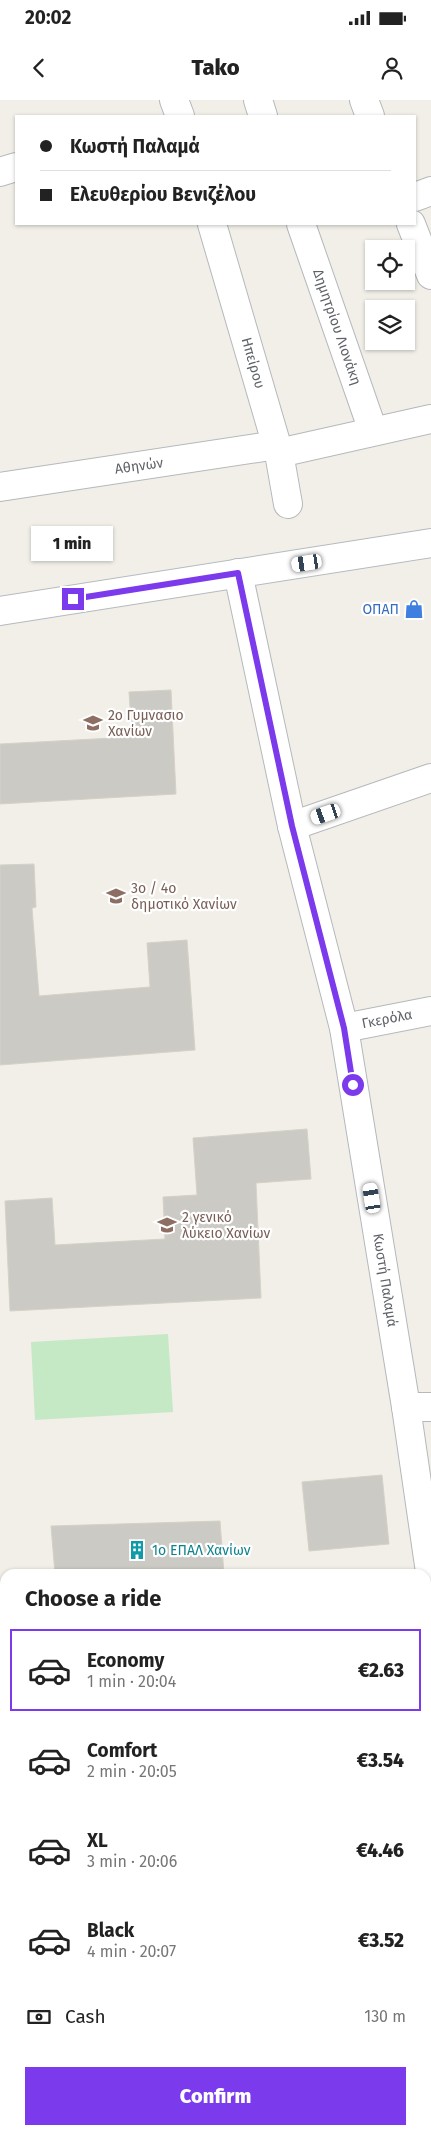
<!DOCTYPE html>
<html lang="en">
<head>
<meta charset="utf-8">
<style>
  body { margin:0; font-family:"Fira Sans",sans-serif; background:#f6f6f6; color:#222; height:100vh; display:flex; flex-direction:column; font-size:19px; white-space:nowrap }
  * { box-sizing:border-box; margin:0 }
  p { font-size:16px; color:#767676 }
  .icon { flex:none; width:28px; height:28px; fill:none; stroke:currentColor; stroke-width:2; stroke-linecap:round; stroke-linejoin:round }
  .map { position:relative; flex:1; overflow:hidden }
  .details { position:absolute; left:0px; top:1469px; width:431px; height:566px; display:flex; flex-direction:column; background:#fff; border-radius:15px 15px 0 0; box-shadow:0 1px 4px #0004 }
  .details>* { flex:none }
  .guide { position:absolute; left:15px; top:15px; width:401px; height:110px; border-radius:0px; box-shadow:0 1px 4px #0004; display:grid; align-content:center; height:110px; padding:0 25px; background:#fff }
  .buttons { position:absolute; left:365px; top:140px; display:grid; gap:10px }
  .buttons a { display:grid; place-items:center; width:50px; height:50px; border-radius:0px; background:#fff; box-shadow:0 1px 4px #0004; font-size:25px }
  .end { position:absolute; width:22px; height:22px; margin:-11px; border:6px solid #7c3aed; background:#fff; box-shadow:0 0 0 2px #fff }
  .from { border-radius:50% }
  .bubble { position:absolute; height:35px; border-radius:0px; background:#fff; box-shadow:0 1px 4px #0004; font-size:16px; font-weight:800; line-height:35px; text-align:center }
  .car { position:absolute; width:15px; height:30px; margin:-15px -8px; border-radius:6px; box-shadow:0 0 4px 1px #0007; background:linear-gradient(#fff 24%,#345 0 40%,#fff 0 76%,#345 0 86%,#fff 0) }
  .guide b { display:flex; align-items:center; gap:18px; height:48px; font-size:19px }
  .guide b+b { border-top:1px solid #e0e0e0 }
  .guide i { width:12px; height:12px; background:#222 }
  ul { padding:0; list-style:none }
  li { display:flex; align-items:center; gap:15px; height:82px; margin:0 10px 8px; padding:0 15px; border:2px solid transparent; border-radius:0px }
  li div { flex:1 }
  li b { display:block; font-size:19px }
  li em { font-style:normal; font-weight:800 }
  li.selected { border-color:#7c3aed }
  li>.icon { width:45px; height:45px; stroke-width:1.5 }
  h2 { padding:0 25px; font-size:22px; line-height:60px }
  .pay { display:flex; align-items:center; gap:12px; height:55px; padding:0 25px; font-size:19px }
  .pay p { margin-inline-start:auto }
  .button { display:flex; gap:10px; margin-top:auto; padding:10px 25px }
  .button a { flex:1; height:58px; border-radius:0px; background:#7c3aed; color:#fff; font-size:20px; font-weight:800; line-height:58px; text-align:center }
  .status { display:flex; justify-content:space-between; align-items:center; height:35px; padding:0 25px; background:#fff; direction:ltr }
  .status svg { height:14px; fill:currentColor }
  header { display:flex; justify-content:space-between; align-items:center; height:65px; padding:0 25px; background:#fff; font-size:22px; font-weight:800 }
  .map>svg:first-child { display:block }
</style>
</head>
<body>
<div class="status"><b>20:02</b><svg viewBox="0 0 49 12"><path d="M0 12V9h3v3zM5 12V6h3v6zM10 12V3h3v9zM15 12V0h3v12zM26 1h20v11H26zM47 4h2v5h-2z"/></svg></div>
<header><svg class="icon" aria-label="back" viewBox="0 0 24 24"><path d="M15 5l-7 7 7 7"/></svg>Tako<svg class="icon" aria-label="person" viewBox="0 0 24 24"><circle cx="12" cy="8" r="4"/><path d="M4 21q1-7 8-7t8 7"/></svg></header>
<div class="map">
<svg width="431" height="2034" viewBox="0 0 431 2034">
  <rect width="100%" height="100%" fill="#f1efe8"/>
  <!-- green -->
  <g fill="#c5e8c5">
    <path d="M168 1234 173 1312 35 1320 31 1242Z"/>
    <path d="M0 1898 5 1901V2030H238L245 2034H0Z"/>
  </g>
  <!-- building -->
  <g fill="#cccac5" stroke="#d6d1c6">
    <path d="M171 590 176 694 0 704V644L132 637 129 592Z"/>
    <path d="M34 764 36 807 32 808 39 896 150 887 147 843 187 840 195 950 0 965V765Z"/>
    <path d="M307 1029 311 1079 256 1083 261 1198 10 1211 5 1101 52 1098 55 1145 165 1139 163 1097 197 1095 193 1038Z"/>
    <path d="M382 1375 389 1444 309 1451 302 1382Z"/>
    <path d="M220 1421 224 1474H55L51 1426Z"/>
  </g>
  <g fill="none" stroke-linecap="round" stroke-linejoin="round">
    <!-- pedestrian casing -->
    <g stroke="#b5b8bc" stroke-width="30">
      <path id="pedestrian" d="M415 97 431 91"/>
    </g>
    <!-- minor casing -->
    <g stroke="#b5b8bc" stroke-width="30">
      <g id="minor">
        <path d="M174 0 180 16"/>
        <path d="M258 0 263 16"/>
        <path d="M364 0 370 16"/>
        <path d="M0 72 16 67"/>
        <path d="M212 124 279 353 288 404"/>
        <path d="M301 124 373 331"/>
        <path d="M411 124 431 175"/>
        <path d="M279 353 431 319"/>
        <path d="M0 387 277 345"/>
        <path d="M238 473 292 726 344 928 406 1307 431 1479"/>
        <path d="M292 726 431 678"/>
        <path d="M344 928 431 911"/>
        <path d="M406 1307H431"/>
        <path d="M0 1724H5"/>
        <path d="M426 1742H431"/>
      </g>
    </g>
    <!-- secondary casing -->
    <g stroke="#b6babf" stroke-width="30">
      <g id="secondary">
        <path d="M0 511 431 443"/>
        <path d="M0 1884 5 1887"/>
        <path d="M265 2030 272 2034"/>
      </g>
    </g>
    <!-- pedestrian -->
    <use href="#pedestrian" stroke="#fff" stroke-width="28"/>
    <!-- minor -->
    <use href="#minor" stroke="#fff" stroke-width="28"/>
    <!-- secondary -->
    <use href="#secondary" stroke="#fff" stroke-width="28"/>
  </g>
  <g fill="none" stroke-linecap="round" stroke-linejoin="round">
    <!-- route -->
    <path stroke="#7c3aed" stroke-width="6" d="M73 499 238 473 292 726 344 928 353 985"/>
  </g>
  <!-- icons -->
  <defs>
    <g id="shop-bare" transform="scale(1.5)"><path d="M-5-2.5h2.3a2.7 3.5 0 0 1 5.4 0H5L5.5 6h-11ZM-1.5-2.5h3a1.5 2.3 0 0 0-3 0Z" fill="#3f7fe0" stroke="#fff" stroke-width="2.5" paint-order="stroke"/></g>
    <g id="school-bare" transform="scale(1.5)"><path d="M0-5L7-2L0 1L-7-2ZM-4 1L0 2.5L4 1V4Q0 6-4 4Z" fill="#8d6e63" stroke="#fff" stroke-width="2.5" paint-order="stroke"/></g>
    <g id="building-bare" transform="scale(1.5)"><path d="M-4-6H4V6H1V3H-1V6H-4ZM-2.5-4.3h1.7v1.8h-1.7ZM.8-4.3h1.7v1.8H.8ZM-2.5-1h1.7V.8h-1.7ZM.8-1h1.7V.8H.8Z" fill="#0f9aa8" stroke="#fff" stroke-width="2.5" paint-order="stroke"/></g>
  </defs>
  <g fill-rule="evenodd">
    <use href="#shop-bare" x="414" y="509"/>
    <use href="#school-bare" x="93" y="623"/>
    <use href="#school-bare" x="116" y="796"/>
    <use href="#school-bare" x="167" y="1125"/>
    <use href="#building-bare" x="137" y="1450"/>
  </g>
  <g text-anchor="middle" dominant-baseline="central" stroke-width="4.5" stroke-linejoin="round" paint-order="stroke">
    <!-- street labels -->
    <g font-size="14" fill="#5f6368" stroke="#fff">
      <text transform="translate(337 227) rotate(71)">Δημητρίου Λιονάκη</text>
      <text transform="translate(253 263) rotate(74)">Ηπείρου</text>
      <text transform="translate(139 366) rotate(-8)">Αθηνών</text>
      <text transform="translate(387 919) rotate(-11)">Γκερόλα</text>
      <text transform="translate(385 1180) rotate(81)">Κωστή Παλαμά</text>
    </g>
    <!-- shop labels -->
    <g font-size="14" fill="#366cbe" stroke="#fff" text-anchor="end">
      <text x="399" y="509">ΟΠΑΠ</text>
    </g>
    <!-- education labels -->
    <g font-size="14" fill="#785e54" stroke="#fff" text-anchor="start">
      <text x="108" y="615">2ο Γυμνασιο<tspan x="108" dy="16">Χανίων</tspan></text>
      <text x="131" y="788">3ο / 4ο<tspan x="131" dy="16">δημοτικό Χανίων</tspan></text>
      <text x="182" y="1117">2 γενικό<tspan x="182" dy="16">λύκειο Χανίων</tspan></text>
    </g>
    <!-- culture labels -->
    <g font-size="14" fill="#0d838f" stroke="#fff" text-anchor="start">
      <text x="152" y="1450">1ο ΕΠΑΛ Χανίων</text>
    </g>
  </g>
</svg>
<div class="buttons">
<a><svg class="icon" aria-label="locate" viewBox="0 0 24 24"><circle cx="12" cy="12" r="6"/><path d="M12 2v4M12 18v4M2 12h4M18 12h4"/></svg></a>
<a><svg class="icon" aria-label="layers" viewBox="0 0 24 24"><path d="M12 4l9 5-9 5-9-5zM3 14l9 5 9-5"/></svg></a>
</div>
<i class="end from" style="left:353px;top:985px"></i>
<i class="end" style="left:73px;top:499px"></i>
<div class="bubble" style="left:31px;top:426px;width:82px">1 min</div>
<i class="car" style="left:307px;top:463px;rotate:261deg"></i>
<i class="car" style="left:326px;top:714px;rotate:251deg"></i>
<i class="car" style="left:372px;top:1098px;rotate:351deg"></i>
<div class="guide">
<b><i class="from"></i>Κωστή Παλαμά</b>
<b><i></i>Ελευθερίου Βενιζέλου</b>
</div>
<section class="details">
<h2>Choose a ride</h2>
<ul>
<li class="selected"><svg class="icon" aria-label="car" viewBox="0 0 24 24"><path d="M5 17H2v-5l4-1 3-4h7l3 4 3 1v5h-3M9 17h6M6 11h13"/><circle cx="7" cy="17" r="2"/><circle cx="17" cy="17" r="2"/></svg><div><b>Economy</b><p>1 min · 20:04</p></div><em>€2.63</em></li>
<li><svg class="icon" aria-label="car" viewBox="0 0 24 24"><path d="M5 17H2v-5l4-1 3-4h7l3 4 3 1v5h-3M9 17h6M6 11h13"/><circle cx="7" cy="17" r="2"/><circle cx="17" cy="17" r="2"/></svg><div><b>Comfort</b><p>2 min · 20:05</p></div><em>€3.54</em></li>
<li><svg class="icon" aria-label="car" viewBox="0 0 24 24"><path d="M5 17H2v-5l4-1 3-4h7l3 4 3 1v5h-3M9 17h6M6 11h13"/><circle cx="7" cy="17" r="2"/><circle cx="17" cy="17" r="2"/></svg><div><b>XL</b><p>3 min · 20:06</p></div><em>€4.46</em></li>
<li><svg class="icon" aria-label="car" viewBox="0 0 24 24"><path d="M5 17H2v-5l4-1 3-4h7l3 4 3 1v5h-3M9 17h6M6 11h13"/><circle cx="7" cy="17" r="2"/><circle cx="17" cy="17" r="2"/></svg><div><b>Black</b><p>4 min · 20:07</p></div><em>€3.52</em></li>
</ul>
<div class="pay"><svg class="icon" aria-label="cash" viewBox="0 0 24 24"><path d="M3 7h18v10H3z"/><circle cx="12" cy="12" r="2"/></svg>Cash<p>130 m</p></div>
<div class="button"><a>Confirm</a></div>
</section>
</div>
</body>
</html>
